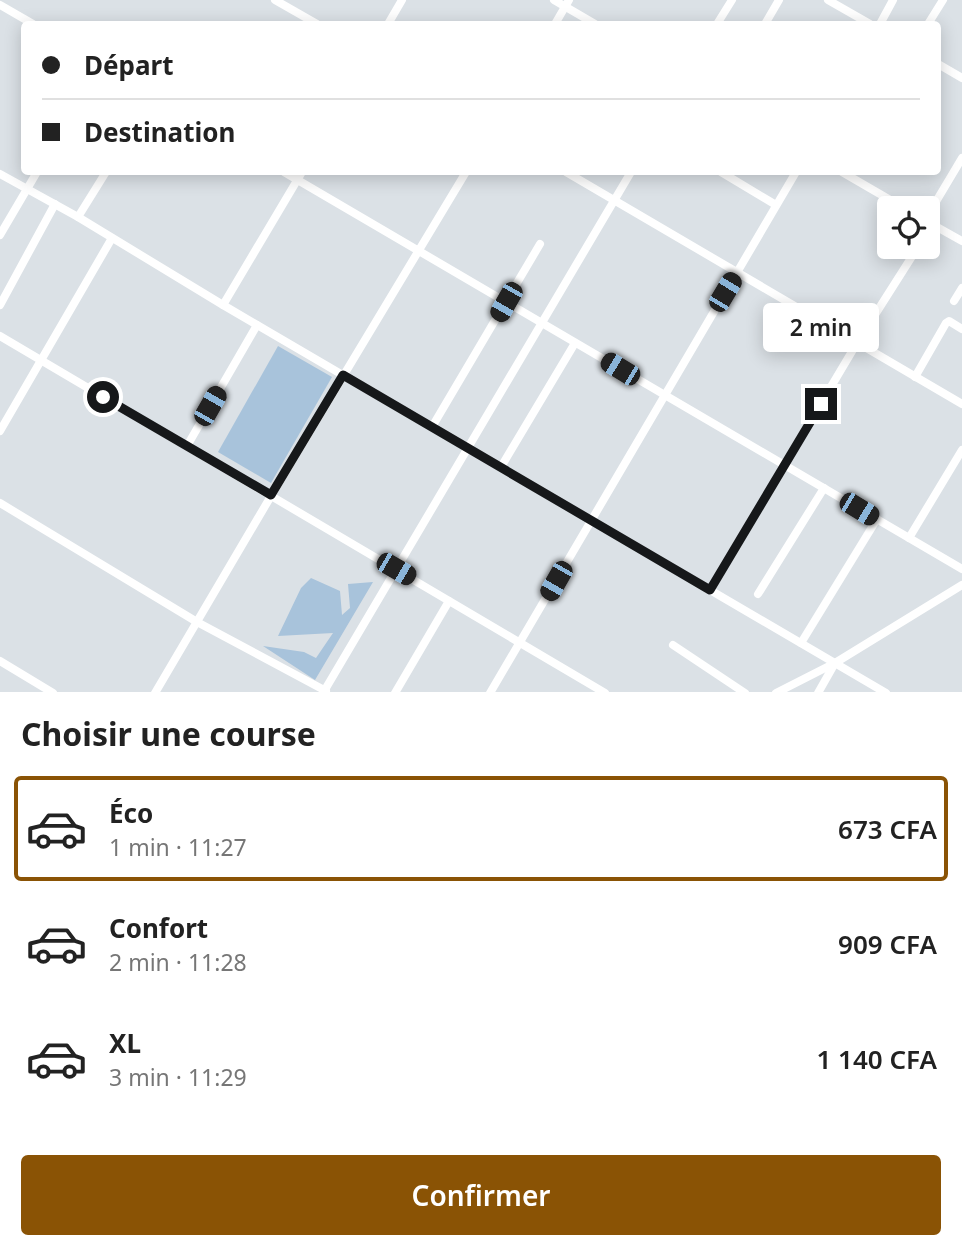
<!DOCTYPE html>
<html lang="fr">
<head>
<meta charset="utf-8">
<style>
  body { margin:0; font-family:"Noto Sans",sans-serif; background:#f2f2f2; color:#222; height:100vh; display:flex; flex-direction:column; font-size:26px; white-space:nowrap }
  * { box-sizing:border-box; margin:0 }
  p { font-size:23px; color:#767676 }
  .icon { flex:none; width:38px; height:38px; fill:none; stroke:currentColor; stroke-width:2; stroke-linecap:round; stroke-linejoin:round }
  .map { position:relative; height:692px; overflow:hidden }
  .panel { display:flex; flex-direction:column; background:#fff; flex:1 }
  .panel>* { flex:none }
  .banner { position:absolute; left:21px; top:21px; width:920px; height:154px; border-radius:7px; box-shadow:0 4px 18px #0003; display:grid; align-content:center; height:154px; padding:0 21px; background:#fff }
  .controls { position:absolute; left:877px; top:196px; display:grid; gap:14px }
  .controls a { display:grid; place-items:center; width:63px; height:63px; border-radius:7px; background:#fff; box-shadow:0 4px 18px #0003; font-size:35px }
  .end { position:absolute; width:32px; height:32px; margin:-16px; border:9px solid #16181a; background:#fff; box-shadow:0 0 0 4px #fff }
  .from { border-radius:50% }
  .bubble { position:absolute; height:49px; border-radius:7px; background:#fff; box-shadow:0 4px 18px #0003; font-size:23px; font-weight:600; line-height:49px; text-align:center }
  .car { position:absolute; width:21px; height:42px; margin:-21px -10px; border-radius:9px; box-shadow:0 0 5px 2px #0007; background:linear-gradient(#222 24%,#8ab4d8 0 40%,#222 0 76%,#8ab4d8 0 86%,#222 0) }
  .banner b { display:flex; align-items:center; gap:24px; height:66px; font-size:26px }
  .banner b+b { border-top:2px solid #e0e0e0 }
  .banner i { width:18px; height:18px; background:#222 }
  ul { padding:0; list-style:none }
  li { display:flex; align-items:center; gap:21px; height:105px; margin:0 14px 10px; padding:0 7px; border:4px solid transparent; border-radius:7px }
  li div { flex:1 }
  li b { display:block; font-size:26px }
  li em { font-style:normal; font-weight:600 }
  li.active { border-color:#8a5305 }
  li>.icon { width:63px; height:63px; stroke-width:1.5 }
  h2 { padding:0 21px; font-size:32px; line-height:84px }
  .button { display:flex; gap:14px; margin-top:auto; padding:14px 21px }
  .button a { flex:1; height:80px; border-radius:7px; background:#8a5305; color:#fff; font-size:28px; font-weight:600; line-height:80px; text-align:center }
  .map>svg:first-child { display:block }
</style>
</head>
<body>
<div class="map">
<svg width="962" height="693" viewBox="0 0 962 693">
  <rect width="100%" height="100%" fill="#dbe1e6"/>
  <!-- green -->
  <g fill="#a8c3db">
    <path d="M278 346 332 377 271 483 218 452Z"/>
    <path d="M311 578 340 591 342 615 350 608 348 584 373 582 315 680 263 646 304 652 316 658 333 633 278 636 301 588Z"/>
  </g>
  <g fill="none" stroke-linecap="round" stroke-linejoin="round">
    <!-- street -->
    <g stroke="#fff" stroke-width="8">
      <path d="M275 0 317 24"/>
      <path d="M554 0 595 24"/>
      <path d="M828 0 870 24"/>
      <path d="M0 5 33 24"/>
      <path d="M388 24 402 0"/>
      <path d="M555 24 569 0"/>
      <path d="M717 24 732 0"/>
      <path d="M765 24 779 0"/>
      <path d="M880 24 893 0"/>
      <path d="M928 24 943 0"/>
      <path d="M938 64 962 78"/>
      <path d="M284 172 962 569"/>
      <path d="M566 172 962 404"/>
      <path d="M721 172 776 205"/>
      <path d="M842 172 904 208"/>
      <path d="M0 174 78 217 223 305 886 693"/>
      <path d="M928 215 962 158"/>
      <path d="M78 217 106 172"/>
      <path d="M928 222 962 241"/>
      <path d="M0 235 37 172"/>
      <path d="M954 301 962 288"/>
      <path d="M0 305 55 204"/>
      <path d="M223 305 302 172"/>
      <path d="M0 336 605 693"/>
      <path d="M915 377 946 323 949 321 962 329"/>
      <path d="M432 427 540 244"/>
      <path d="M0 431 112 238"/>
      <path d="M187 446 257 325"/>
      <path d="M501 467 575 343"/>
      <path d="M0 503 197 622 326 691"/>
      <path d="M909 538 962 450"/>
      <path d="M710 590 857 343 918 247"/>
      <path d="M758 594 824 488"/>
      <path d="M801 643 877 519"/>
      <path d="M673 645 745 693"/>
      <path d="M0 661 53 693"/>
      <path d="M155 693 271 496 466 172"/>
      <path d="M323 693 631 172"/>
      <path d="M395 693 449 601"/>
      <path d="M490 693 796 172"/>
      <path d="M776 693 835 663 962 585"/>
      <path d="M818 693 835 663"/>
    </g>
  </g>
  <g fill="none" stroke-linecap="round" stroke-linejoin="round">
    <!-- route -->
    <path stroke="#16181a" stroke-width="9" d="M103 397 271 495 343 375 710 590 821 404"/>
  </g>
</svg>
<div class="controls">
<a><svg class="icon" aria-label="locate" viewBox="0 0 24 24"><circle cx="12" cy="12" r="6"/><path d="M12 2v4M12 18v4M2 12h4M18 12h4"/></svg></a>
</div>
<i class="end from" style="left:103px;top:397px"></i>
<i class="end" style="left:821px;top:404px"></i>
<div class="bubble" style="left:763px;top:303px;width:116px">2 min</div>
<i class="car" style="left:725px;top:292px;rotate:31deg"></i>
<i class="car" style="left:506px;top:302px;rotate:210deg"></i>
<i class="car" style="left:620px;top:369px;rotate:301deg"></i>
<i class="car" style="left:210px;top:406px;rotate:30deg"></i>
<i class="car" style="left:859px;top:509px;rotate:121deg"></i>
<i class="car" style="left:396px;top:569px;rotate:120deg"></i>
<i class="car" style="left:556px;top:581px;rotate:210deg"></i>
<div class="banner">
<b><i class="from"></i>Départ</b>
<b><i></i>Destination</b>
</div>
</div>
<section class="panel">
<h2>Choisir une course</h2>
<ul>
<li class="active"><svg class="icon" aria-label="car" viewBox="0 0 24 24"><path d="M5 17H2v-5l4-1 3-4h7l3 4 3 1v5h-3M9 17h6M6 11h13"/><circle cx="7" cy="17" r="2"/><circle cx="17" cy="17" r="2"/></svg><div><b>Éco</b><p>1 min · 11:27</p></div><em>673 CFA</em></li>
<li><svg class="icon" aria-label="car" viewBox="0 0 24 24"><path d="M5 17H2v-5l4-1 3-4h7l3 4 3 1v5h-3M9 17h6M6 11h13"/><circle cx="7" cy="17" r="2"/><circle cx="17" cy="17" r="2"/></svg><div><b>Confort</b><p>2 min · 11:28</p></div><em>909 CFA</em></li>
<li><svg class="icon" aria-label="car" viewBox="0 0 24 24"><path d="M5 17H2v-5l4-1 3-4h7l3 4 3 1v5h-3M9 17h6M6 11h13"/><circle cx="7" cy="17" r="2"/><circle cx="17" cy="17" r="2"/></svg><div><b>XL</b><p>3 min · 11:29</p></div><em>1 140 CFA</em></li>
</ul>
<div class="button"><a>Confirmer</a></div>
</section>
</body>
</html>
